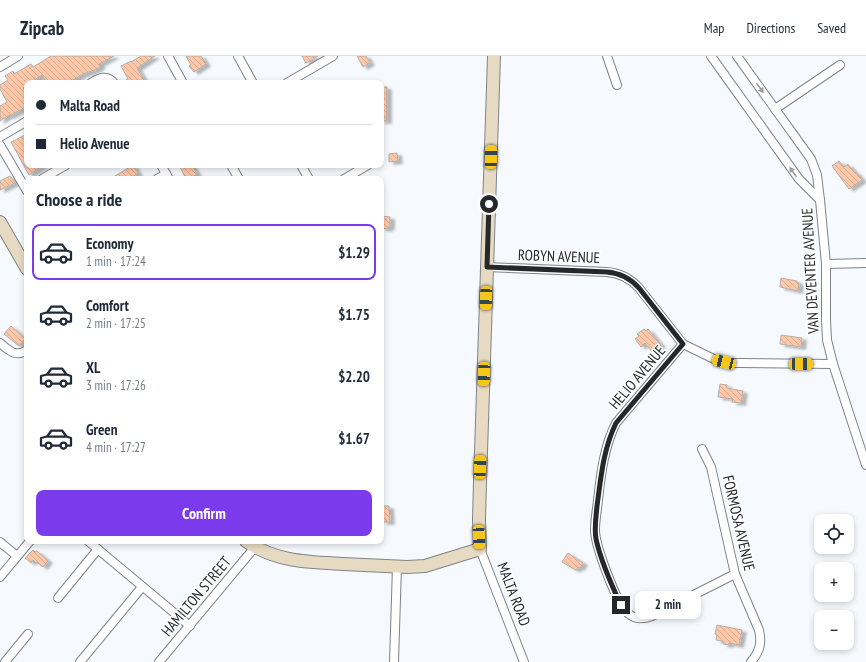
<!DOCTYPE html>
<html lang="en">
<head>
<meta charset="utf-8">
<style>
  body { margin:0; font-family:"PT Sans Narrow",sans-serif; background:#f6f6f7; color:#1f2937; height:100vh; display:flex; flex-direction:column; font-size:15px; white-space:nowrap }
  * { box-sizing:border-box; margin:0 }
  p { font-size:13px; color:#747a83 }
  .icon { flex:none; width:22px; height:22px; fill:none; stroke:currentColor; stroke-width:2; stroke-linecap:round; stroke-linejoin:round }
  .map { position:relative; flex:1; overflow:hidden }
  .panel { position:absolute; left:24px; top:120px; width:360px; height:368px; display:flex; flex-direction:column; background:#fff; border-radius:8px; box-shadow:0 2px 6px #0003 }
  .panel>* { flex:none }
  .top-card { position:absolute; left:24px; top:24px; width:360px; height:88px; border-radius:8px; box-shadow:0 2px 6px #0003; display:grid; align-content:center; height:88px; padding:0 12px; background:#fff }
  .tools { position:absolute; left:814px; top:458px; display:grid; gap:8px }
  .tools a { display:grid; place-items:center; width:40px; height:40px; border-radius:8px; background:#fff; box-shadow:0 2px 6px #0003; font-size:20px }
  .end { position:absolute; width:18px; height:18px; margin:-9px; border:5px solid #252729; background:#fff; box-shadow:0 0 0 2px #fff }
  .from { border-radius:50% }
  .bubble { position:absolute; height:28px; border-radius:8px; background:#fff; box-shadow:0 2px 6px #0003; font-size:13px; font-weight:800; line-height:28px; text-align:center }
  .car { position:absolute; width:12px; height:24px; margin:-12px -6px; border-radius:5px; box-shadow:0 0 3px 1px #0007; background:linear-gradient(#f5c518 24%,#345 0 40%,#f5c518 0 76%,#345 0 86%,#f5c518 0) }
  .top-card b { display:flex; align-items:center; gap:14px; height:38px; font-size:15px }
  .top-card b+b { border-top:1px solid #e0e1e3 }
  .top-card i { width:10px; height:10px; background:#1f2937 }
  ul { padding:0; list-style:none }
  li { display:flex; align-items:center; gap:12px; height:56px; margin:0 8px 6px; padding:0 4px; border:2px solid transparent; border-radius:8px }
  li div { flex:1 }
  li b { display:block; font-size:15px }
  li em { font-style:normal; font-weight:800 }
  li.on { border-color:#7c3aed }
  li>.icon { width:36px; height:36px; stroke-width:1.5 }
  h2 { padding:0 12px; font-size:18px; line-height:48px }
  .cta { display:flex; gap:8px; margin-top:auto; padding:8px 12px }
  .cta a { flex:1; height:46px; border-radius:8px; background:#7c3aed; color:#fff; font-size:16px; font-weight:800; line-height:46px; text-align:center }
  header { display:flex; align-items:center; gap:24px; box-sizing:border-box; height:56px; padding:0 20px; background:#fff; border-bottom:1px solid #e0e1e3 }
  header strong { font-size:19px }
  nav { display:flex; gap:22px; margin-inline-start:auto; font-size:14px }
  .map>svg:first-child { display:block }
</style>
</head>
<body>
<header>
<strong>Zipcab</strong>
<nav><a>Map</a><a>Directions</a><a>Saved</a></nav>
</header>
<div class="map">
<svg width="866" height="606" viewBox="0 0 866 606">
  <defs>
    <pattern id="building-back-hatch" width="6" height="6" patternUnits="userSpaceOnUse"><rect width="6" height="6" fill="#fec8a8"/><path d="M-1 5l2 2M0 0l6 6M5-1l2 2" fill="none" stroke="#daac91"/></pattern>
    <filter id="shadow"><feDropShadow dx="4.5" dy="2.5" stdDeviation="1" flood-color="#0004"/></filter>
  </defs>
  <rect width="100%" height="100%" fill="#f6fafe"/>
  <!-- building -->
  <g fill="url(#building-back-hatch)" stroke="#b5afab" filter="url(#shadow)">
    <path d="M51 0H114L99 8 101 10 95 14 83 18 68 27H47L42 19 30 27H27V29L23 32 27 39V50L10 60 9 59 0 65V50L7 46 0 33V29L8 24 5 20 13 15 14 18 31 8 33 11Z"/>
    <path d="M141 0H155L137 12 144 24 138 27H121L128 23 121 10 131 5V6Z"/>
    <path d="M186 0H201L206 8 194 16 189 10 191 9Z"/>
    <path d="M302 0H318L306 7Z"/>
    <path d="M357 0H366L370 7 363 11Z"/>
    <rect x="381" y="31" width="6" height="34"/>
    <path d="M27 78V109H44L29 119 11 86Z"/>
    <path d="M397 97 398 105 389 106V98Z"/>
    <path d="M839 105 844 111 848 108 855 117 856 116 862 124 849 133 832 110Z"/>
    <path d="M133 109 138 117 130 123H110Z"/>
    <path d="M179 109H192L197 118 190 123H186Z"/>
    <path d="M10 120 15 127 0 134V125Z"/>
    <path d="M381 160 390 161V171H388V173L381 172Z"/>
    <path d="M781 222 797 225V227H799L798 235 780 231Z"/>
    <path d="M11 270 25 283 19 290 4 278Z"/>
    <path d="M644 273 646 275 648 273 661 289 652 296 645 287 641 291 635 283 639 280 637 278Z"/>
    <path d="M781 279 802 282 801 291 780 288Z"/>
    <path d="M720 328 727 329V332L743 335 741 347 732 346 733 343 718 341Z"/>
    <path d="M381 450H389L390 466H383L382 458H381Z"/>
    <path d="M33 494 35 496 37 495 48 505 43 511 37 506 36 507 33 504 31 507 25 502Z"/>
    <path d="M568 497 583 507 580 512 578 511 576 514 562 506Z"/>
    <path d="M717 569 742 574 739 589 729 587V589L723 588V585L716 584 717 578H715Z"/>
  </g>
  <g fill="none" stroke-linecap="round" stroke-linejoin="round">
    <!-- street casing -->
    <g stroke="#7f8388" stroke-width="10">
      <g id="street">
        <path d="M168 0 183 27"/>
        <path d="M238 0 253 27"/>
        <path d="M607 0 617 29"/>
        <path d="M711 0 799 123 820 144"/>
        <path d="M737 0 811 103 817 119 820 144 826 208V263L827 284 833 308 866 409"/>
        <path d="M0 11 18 0"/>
        <path d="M91 27C99 22 107 18 114 27"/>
        <path d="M287 27 333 0"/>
        <path d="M775 53 840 9"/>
        <path d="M0 81 27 65"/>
        <path d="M0 89 27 135"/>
        <path d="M161 109 169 123"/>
        <path d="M231 109 239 123"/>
        <path d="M301 109 309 123"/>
        <path d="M42 123 66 109"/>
        <path d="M157 123 166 118"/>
        <path d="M344 123 368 109"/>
        <path d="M826 208 866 207"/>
        <path d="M487 211 607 216C620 217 630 222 639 232L683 288 716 304 724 307H739L833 308"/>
        <path d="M0 287C8 294 16 302 27 294"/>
        <path d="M683 288 616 367C604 391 601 417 598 444 597 454 595 464 595 474 595 489 617 550 629 558 636 564 644 563 652 560L735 518"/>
        <path d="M702 393 711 411 735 518 759 574C762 587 760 595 751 606"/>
        <path d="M88 485 190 570"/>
        <path d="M0 486 17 500"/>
        <path d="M480 493 524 606"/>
        <path d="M0 521 30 485"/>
        <path d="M58 542 98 493"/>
        <path d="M5 606 28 578"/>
        <path d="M80 606 142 531"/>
        <path d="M159 606 255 491"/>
        <path d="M394 606 397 510"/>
      </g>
    </g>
    <!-- secondary casing -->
    <g stroke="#7f8388" stroke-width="14">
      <g id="secondary">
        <path d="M0 166 27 213"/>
        <path d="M246 485C276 506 308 506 343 508 364 509 386 510 407 511L425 510 480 493 479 464 480 426 494 0"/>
      </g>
    </g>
    <!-- street -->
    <use href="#street" stroke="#fff" stroke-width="8"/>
    <!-- secondary -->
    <use href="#secondary" stroke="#e6dbc2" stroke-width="12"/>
  </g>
  <!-- one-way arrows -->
  <defs><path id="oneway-solid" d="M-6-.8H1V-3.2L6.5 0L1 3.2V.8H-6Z"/></defs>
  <g fill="#9d9e9f">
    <use href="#oneway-solid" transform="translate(760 32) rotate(54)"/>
    <use href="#oneway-solid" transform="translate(793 116) rotate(-125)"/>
  </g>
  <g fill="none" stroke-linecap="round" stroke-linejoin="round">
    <!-- route -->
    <path stroke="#252729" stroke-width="5" d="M489 148 487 211 607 216C620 217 630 222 639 232L683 288 616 367C603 394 601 421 597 450 596 461 594 473 596 483 601 506 611 528 621 549"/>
  </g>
  <g text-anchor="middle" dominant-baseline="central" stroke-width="3" stroke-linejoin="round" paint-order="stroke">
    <!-- street labels -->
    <g font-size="15" fill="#252729" stroke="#fff">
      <text transform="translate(559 200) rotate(2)">ROBYN AVENUE</text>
      <text transform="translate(810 215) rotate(-93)">VAN DEVENTER AVENUE</text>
      <text transform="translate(637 321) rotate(-50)">HELIO AVENUE</text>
      <text transform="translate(739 467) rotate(77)">FORMOSA AVENUE</text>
      <text transform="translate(514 538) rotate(69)">MALTA ROAD</text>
      <text transform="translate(196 540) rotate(-50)">HAMILTON STREET</text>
    </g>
  </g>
</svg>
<div class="tools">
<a><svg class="icon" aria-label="locate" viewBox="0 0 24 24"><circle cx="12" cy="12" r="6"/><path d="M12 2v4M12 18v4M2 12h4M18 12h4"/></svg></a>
<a>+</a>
<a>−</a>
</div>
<i class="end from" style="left:489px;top:148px"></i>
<i class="end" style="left:621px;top:549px"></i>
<div class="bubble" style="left:635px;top:535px;width:66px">2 min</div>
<i class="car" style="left:491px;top:101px;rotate:1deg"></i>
<i class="car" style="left:486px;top:242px;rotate:182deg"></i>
<i class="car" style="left:724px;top:306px;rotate:284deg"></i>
<i class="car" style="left:801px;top:308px;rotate:90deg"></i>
<i class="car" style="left:484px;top:318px;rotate:182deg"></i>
<i class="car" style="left:480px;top:411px;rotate:2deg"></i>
<i class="car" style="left:479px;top:481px;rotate:177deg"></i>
<div class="top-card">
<b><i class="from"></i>Malta Road</b>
<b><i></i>Helio Avenue</b>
</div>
<section class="panel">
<h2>Choose a ride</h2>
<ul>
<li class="on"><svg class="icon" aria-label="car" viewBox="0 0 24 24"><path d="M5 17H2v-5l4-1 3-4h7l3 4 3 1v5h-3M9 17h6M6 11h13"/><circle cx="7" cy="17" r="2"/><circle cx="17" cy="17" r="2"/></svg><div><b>Economy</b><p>1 min · 17:24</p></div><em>$1.29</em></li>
<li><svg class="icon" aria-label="car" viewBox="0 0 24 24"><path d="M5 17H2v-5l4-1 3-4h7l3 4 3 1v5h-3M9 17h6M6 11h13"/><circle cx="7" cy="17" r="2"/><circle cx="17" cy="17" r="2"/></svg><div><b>Comfort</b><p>2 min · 17:25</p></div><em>$1.75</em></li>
<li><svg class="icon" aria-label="car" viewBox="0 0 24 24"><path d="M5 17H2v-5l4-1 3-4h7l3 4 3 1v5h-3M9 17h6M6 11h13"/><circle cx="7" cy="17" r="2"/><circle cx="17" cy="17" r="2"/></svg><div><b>XL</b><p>3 min · 17:26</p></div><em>$2.20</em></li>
<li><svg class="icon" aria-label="car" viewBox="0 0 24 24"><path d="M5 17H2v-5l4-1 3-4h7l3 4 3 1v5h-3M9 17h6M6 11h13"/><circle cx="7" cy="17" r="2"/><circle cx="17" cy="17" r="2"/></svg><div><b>Green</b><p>4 min · 17:27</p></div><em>$1.67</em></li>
</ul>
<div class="cta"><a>Confirm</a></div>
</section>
</div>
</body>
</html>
